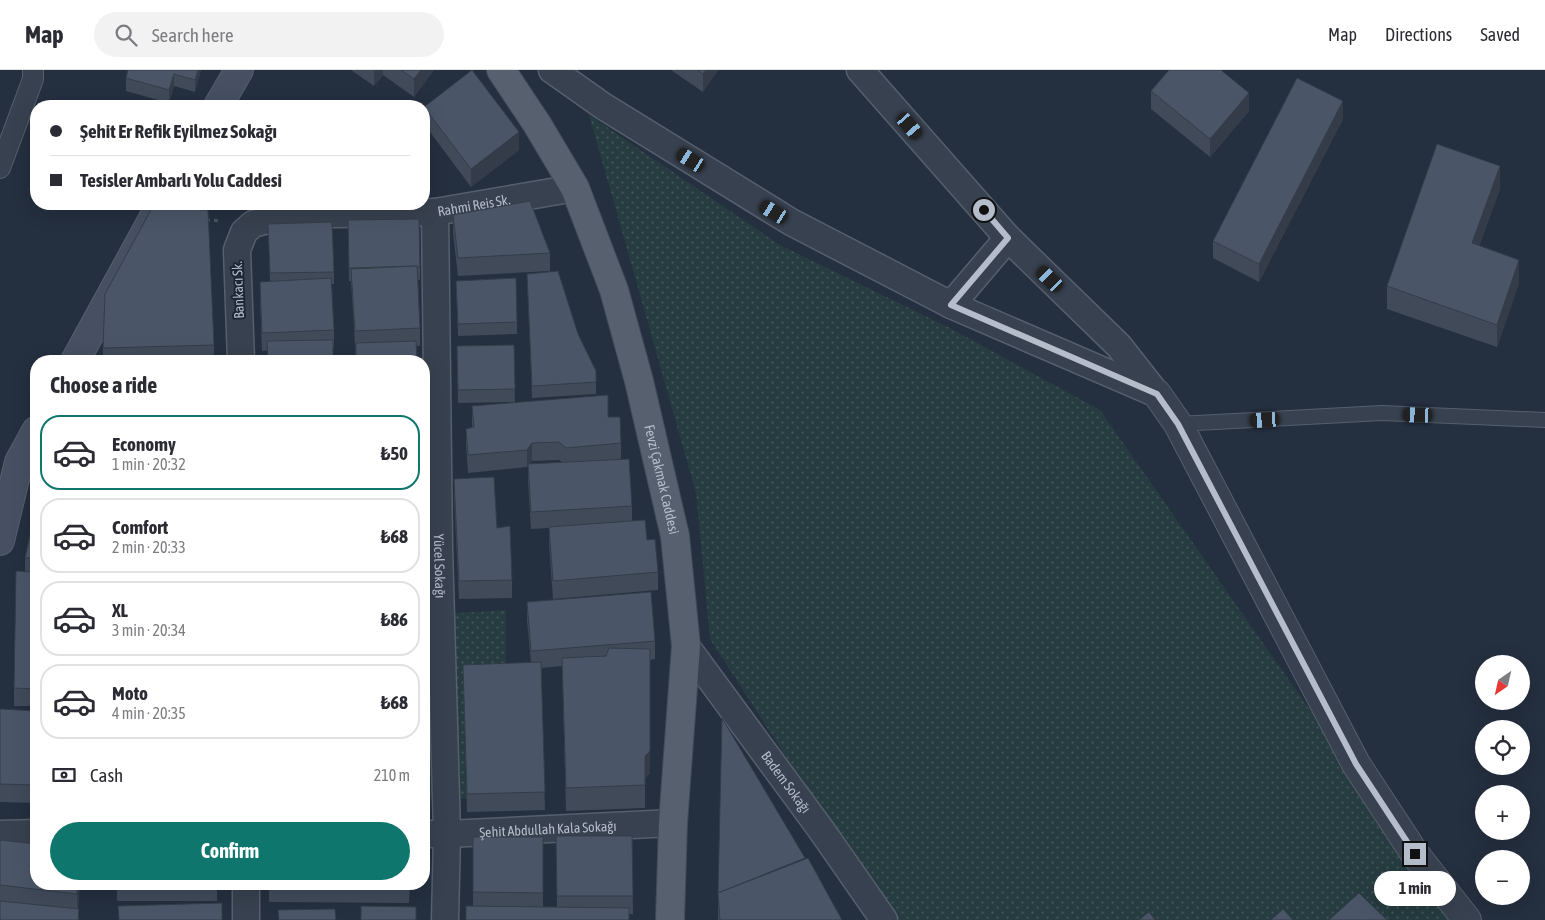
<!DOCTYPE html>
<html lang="en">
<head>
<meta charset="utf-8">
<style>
  body { margin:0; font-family:"Asap Condensed",sans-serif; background:#f2f2f3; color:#2b2b33; height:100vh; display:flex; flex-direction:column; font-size:19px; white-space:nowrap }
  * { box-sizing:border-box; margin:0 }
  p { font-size:16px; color:#7c7c81 }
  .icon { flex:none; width:28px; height:28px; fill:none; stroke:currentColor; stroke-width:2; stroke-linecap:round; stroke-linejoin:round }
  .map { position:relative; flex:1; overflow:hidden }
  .panel { position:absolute; left:30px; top:285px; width:400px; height:535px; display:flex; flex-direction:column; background:#fff; border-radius:20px; box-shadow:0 5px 20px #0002 }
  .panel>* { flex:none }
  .top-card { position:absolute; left:30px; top:30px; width:400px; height:110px; border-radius:20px; box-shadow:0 5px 20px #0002; display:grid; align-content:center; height:110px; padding:0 20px; background:#fff }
  .needle { width:32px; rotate:214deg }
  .tools { position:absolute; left:1475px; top:585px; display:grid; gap:10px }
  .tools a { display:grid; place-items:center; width:55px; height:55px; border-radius:50%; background:#fff; box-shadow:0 5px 20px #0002; font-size:25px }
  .end { position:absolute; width:22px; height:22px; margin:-11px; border:6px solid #b5bcca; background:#111; box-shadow:0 0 0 2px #111 }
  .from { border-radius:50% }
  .bubble { position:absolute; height:35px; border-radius:18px; background:#fff; box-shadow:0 5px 20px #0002; font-size:16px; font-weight:700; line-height:35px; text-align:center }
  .car { position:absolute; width:15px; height:30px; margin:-15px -8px; border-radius:6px; box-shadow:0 0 4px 1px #0007; background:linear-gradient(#222 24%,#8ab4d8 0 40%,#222 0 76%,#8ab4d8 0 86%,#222 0) }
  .top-card b { display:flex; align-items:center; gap:18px; height:48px; font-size:19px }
  .top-card b+b { border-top:1px solid #e1e1e2 }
  .top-card i { width:12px; height:12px; background:#2b2b33 }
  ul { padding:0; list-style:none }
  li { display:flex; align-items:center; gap:15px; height:75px; margin:0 10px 8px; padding:0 10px; border:2px solid #e1e1e2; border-radius:20px }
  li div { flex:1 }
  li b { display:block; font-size:19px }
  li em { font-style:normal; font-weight:700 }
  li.selected { border-color:#0f766e }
  li>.icon { width:45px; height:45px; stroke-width:1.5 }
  h2 { padding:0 20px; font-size:22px; line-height:60px }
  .pay { display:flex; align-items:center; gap:12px; height:55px; padding:0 20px; font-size:19px }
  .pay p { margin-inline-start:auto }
  .cta { display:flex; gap:10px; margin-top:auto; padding:10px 20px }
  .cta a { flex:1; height:58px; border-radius:30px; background:#0f766e; color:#fff; font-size:20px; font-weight:700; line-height:58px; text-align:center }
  header { display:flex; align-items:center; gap:30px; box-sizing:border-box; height:70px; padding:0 25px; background:#fff; border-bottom:1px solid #e1e1e2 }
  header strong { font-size:24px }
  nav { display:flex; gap:28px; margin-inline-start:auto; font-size:18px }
  .search { width:350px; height:45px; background:#f2f2f3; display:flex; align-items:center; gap:12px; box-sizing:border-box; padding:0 18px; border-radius:28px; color:#7c7c81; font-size:19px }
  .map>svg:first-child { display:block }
</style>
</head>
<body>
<header>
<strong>Map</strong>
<div class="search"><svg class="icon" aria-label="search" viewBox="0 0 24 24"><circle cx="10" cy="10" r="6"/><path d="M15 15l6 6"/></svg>Search here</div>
<nav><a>Map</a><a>Directions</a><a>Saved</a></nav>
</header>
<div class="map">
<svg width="1545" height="850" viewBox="0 0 1545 850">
  <defs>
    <pattern id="grass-dots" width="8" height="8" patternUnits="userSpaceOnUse" patternTransform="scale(1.25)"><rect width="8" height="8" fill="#263c40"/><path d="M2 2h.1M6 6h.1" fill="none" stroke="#43565a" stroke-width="1.8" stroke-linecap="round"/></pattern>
  </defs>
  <rect width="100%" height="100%" fill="#242f3f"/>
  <!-- grass -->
  <g fill="url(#grass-dots)">
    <path d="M589 45 780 175 950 258 1100 340 1457 850H891L710 569 696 423Z"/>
    <path d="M506 540V727L424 730V545Z"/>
  </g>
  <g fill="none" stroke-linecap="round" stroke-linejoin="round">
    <!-- service casing -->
    <g stroke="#565f6d" stroke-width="16">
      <path id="service" d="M1178 354 1382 343 1545 350"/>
    </g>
    <!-- pedestrian casing -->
    <g stroke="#565f6d" stroke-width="22">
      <path id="pedestrian" d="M0 98 33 9V0"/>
    </g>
    <!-- minor casing -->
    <g stroke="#565f6d" stroke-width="29">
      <g id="minor">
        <path d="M552 0 603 36 791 152 951 235 1157 324"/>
        <path d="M860 0 1008 168 1119 276 1155 322"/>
        <path id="s1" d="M435 142 439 476 447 764 445 850"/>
        <path d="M951 235 1008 168"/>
        <path id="s2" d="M241 291 237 180 244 162 253 154 287 145 435 142 575 118"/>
        <path id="s3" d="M686 576 822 761 884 850"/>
        <path d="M0 764 36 763"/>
        <path id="s4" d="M424 764H447L673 753"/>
        <path d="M246 814V850"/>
      </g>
    </g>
    <!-- tertiary casing -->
    <g stroke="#565f6d" stroke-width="30">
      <path id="tertiary" d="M1157 324 1178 354 1356 694 1415 784 1467 850"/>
    </g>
    <!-- secondary casing -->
    <g stroke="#565f6d" stroke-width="30">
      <g id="secondary">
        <path d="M218 36 239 0"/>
        <path d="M75 291 161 134"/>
        <path d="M0 471 19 392 36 361"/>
      </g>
    </g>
    <!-- primary casing -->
    <g stroke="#424a58" stroke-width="30">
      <g id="primary">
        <path id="s5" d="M501 0 537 54 575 118 614 220 639 311 675 466 686 576 673 753 670 850"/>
      </g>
    </g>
    <!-- path -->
    <path stroke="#44595d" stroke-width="3" stroke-dasharray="4 4" stroke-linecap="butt" d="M206 150 220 151"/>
    <!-- service -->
    <use href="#service" stroke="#38414f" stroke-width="14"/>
    <!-- pedestrian -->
    <use href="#pedestrian" stroke="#38414f" stroke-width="20"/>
    <!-- minor -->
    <use href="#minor" stroke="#38414f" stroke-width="26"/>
    <!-- tertiary -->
    <use href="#tertiary" stroke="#38414f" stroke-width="28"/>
    <!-- secondary -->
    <use href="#secondary" stroke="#465062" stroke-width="28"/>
    <!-- primary -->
    <use href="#primary" stroke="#56606f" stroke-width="28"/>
  </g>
  <!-- wall -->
  <g fill="#404a59" fill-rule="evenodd">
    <path d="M128 0H201L195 22 174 16 169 33 126 21V8Z"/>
    <path d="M351 0H434L414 27 383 5 374 16Z"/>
    <path d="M671 0H718L703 22Z"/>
    <path d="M1151 21 1249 41 1210 87 1151 39Z"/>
    <path d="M424 37 519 80 471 117 424 54Z"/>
    <path d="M1343 49 1259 212 1213 188V171Z"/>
    <path d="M1500 119 1479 176 1519 213 1497 277 1387 239V216Z"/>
    <path d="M453 145 550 183V201L458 206 453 163Z"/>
    <path d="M348 150 420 197V210H418L420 258V276H416L417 291H356L351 211H349Z"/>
    <path d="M268 154 334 202V214H332L334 260V277L262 281 260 230V212H270Z"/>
    <path d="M527 204 578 264 596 312V324L532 328Z"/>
    <path d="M456 211 517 252V264L458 266Z"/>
    <path d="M214 275V291H103V278Z"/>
    <path d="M514 275 515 332 458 333 457 276Z"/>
    <path d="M472 336 608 347 621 373V389L632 436V451L647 470 658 502V520L553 529 549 475V458L531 459 528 412V396L527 397 468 403 466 376V359L472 357ZM559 390 562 392 529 394 532 391Z"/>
    <path d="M454 409 497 458 512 510V528L459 529 454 427Z"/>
    <path d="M36 440V636H14V618L25 502V488Z"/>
    <path d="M527 532 655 571V589L650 590V703L645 709V738L566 741 562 596 541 598 545 740 467 742 463 595 531 593 527 550Z"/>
    <path d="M0 639 36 641V733L0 732Z"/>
    <path d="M556 766H632L633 844 473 836V767H543V837H557Z"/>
    <path d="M0 770 36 814H80L78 838 79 850H0Z"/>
    <rect x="117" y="814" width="100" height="17"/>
    <path d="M269 814H410L409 833 269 832Z"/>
    <path d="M718 823 842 850H718Z"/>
  </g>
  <!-- shaded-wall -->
  <g fill="#343c49">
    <path d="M198 0H201L195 22V10Z"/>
    <path d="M374 0H383V5L374 16Z"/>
    <path d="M421 0H434L414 27V9Z"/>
    <path d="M706 0H718L703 22V4Z"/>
    <path d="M174 4V16L169 33V20Z"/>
    <path d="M1249 23V41L1210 87V69Z"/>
    <path d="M1343 31V49L1259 212V194Z"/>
    <path d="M519 62V80L471 117V99Z"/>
    <path d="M1500 96V119L1472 196V173Z"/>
    <path d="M1519 190V213L1497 277V255Z"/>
    <path d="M532 373V391L527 397V380Z"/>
    <path d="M650 681V703L645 709V686Z"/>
    <path d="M78 814H80L77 841V824Z"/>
  </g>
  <!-- building -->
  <g fill="#4a5668" stroke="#343c49">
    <path d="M128 0H198L195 10 174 4 169 20 126 8Z"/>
    <path d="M401 0H421L414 9Z"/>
    <path d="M472 0 519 62 471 99 424 37Z"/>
    <path d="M697 0H706L703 4Z"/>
    <path d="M1169 0H1221L1249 23 1210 69 1151 21Z"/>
    <path d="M1297 8 1343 31 1259 194 1213 171Z"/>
    <path d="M1437 74 1500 96 1472 173 1519 190 1497 255 1387 216Z"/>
    <path d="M530 131 550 183 458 188 453 145Z"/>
    <path d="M152 138 208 140 214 275 103 278 105 224Z"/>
    <path d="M419 149 420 197H417V196L349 198 348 150Z"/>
    <path d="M332 152 334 202 270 203 268 154Z"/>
    <path d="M417 196 420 258 355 261 351 199Z"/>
    <path d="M558 201 578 264 596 301V312L532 316 527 204Z"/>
    <path d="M331 208 334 260 262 263 260 212Z"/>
    <path d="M516 208 517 252 458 254 456 211Z"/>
    <path d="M333 270V291H268L267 271Z"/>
    <path d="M416 271 417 291H356V273Z"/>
    <path d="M514 275 515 319 458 320 457 276Z"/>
    <path d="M608 325V347H620L621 373 566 378 559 372 532 373 527 380 468 385 466 359 474 357 472 336Z"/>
    <path d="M424 337H425L424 385Z"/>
    <path d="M629 389 632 436 531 442 528 394Z"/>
    <path d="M494 407 497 458 510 456 512 510 459 511 454 409Z"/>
    <path d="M36 440V488H25L33 452Z"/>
    <path d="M645 450 647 470 655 469 658 502 553 511 549 457Z"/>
    <path d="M16 501 36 502V619L14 618Z"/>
    <path d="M651 522 655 571 531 581 527 532Z"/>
    <path d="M609 578 650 579V681L645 686V715L566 718 562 588 606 586Z"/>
    <path d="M541 592 545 722 467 724 463 595Z"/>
    <path d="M0 639 36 641V715L0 714Z"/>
    <path d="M722 648 805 788 718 823Z"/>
    <path d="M556 766H632L633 826H557Z"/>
    <path d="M473 767H543V823L473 822Z"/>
    <path d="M0 770 36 774V814H78L77 824 0 815Z"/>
    <path d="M808 788 842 850H720L718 823Z"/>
    <path d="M269 814H409V815Z"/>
    <path d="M1359 823 1387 850H1329Z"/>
    <path d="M0 831 79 839 78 850H0Z"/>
    <path d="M222 833V850H119L118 836Z"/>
    <path d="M361 836 416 837V850H361Z"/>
    <path d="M466 836 629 838V850H466Z"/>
    <path d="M335 839 336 850H279L278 840Z"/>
    <path d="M1283 839 1293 850H1271Z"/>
    <path d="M1149 842 1155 850H1139Z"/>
  </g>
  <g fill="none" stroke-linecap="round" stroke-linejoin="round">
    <!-- route -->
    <path stroke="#b5bcca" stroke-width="6" d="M984 140 1008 168 951 235 1157 324 1178 354 1356 694 1415 784"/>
  </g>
  <g text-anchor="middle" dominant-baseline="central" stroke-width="4" stroke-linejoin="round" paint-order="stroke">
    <!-- street labels -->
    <g font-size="14" fill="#b5bcca" stroke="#1d2634">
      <text stroke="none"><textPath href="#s2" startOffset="365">Rahmi Reis Sk.</textPath></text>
      <text transform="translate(238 220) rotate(-92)">Bankacı Sk.</text>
      <text stroke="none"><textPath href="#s5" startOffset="444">Fevzi Çakmak Caddesi</textPath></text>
      <text stroke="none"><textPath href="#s1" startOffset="354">Yücel Sokağı</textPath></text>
      <text stroke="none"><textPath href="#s3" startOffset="169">Badem Sokağı</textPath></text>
      <text stroke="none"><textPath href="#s4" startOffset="124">Şehit Abdullah Kala Sokağı</textPath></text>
    </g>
  </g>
</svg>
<div class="tools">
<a><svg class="needle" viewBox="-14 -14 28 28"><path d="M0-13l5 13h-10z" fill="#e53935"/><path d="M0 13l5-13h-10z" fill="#7c7c81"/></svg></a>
<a><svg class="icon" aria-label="locate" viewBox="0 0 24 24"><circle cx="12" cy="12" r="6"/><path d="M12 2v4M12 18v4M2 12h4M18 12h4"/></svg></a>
<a>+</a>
<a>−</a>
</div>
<i class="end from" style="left:984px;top:140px"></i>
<i class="end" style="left:1415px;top:784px"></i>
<div class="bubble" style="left:1374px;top:801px;width:82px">1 min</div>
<i class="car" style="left:910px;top:56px;rotate:139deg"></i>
<i class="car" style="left:691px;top:90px;rotate:302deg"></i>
<i class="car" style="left:774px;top:142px;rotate:301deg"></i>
<i class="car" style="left:1050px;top:209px;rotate:314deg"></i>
<i class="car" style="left:1418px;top:345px;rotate:272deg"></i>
<i class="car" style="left:1265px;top:350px;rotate:267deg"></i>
<div class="top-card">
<b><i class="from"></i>Şehit Er Refik Eyilmez Sokağı</b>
<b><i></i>Tesisler Ambarlı Yolu Caddesi</b>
</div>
<section class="panel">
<h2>Choose a ride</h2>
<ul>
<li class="selected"><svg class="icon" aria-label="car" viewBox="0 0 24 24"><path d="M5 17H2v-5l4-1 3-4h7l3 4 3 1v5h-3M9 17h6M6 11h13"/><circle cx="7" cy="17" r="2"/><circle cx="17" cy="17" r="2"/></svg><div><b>Economy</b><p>1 min · 20:32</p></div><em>₺50</em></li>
<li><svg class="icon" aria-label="car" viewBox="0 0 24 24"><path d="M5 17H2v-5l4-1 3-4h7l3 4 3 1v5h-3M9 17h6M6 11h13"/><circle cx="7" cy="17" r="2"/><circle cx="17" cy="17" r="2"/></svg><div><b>Comfort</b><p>2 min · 20:33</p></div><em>₺68</em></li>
<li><svg class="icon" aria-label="car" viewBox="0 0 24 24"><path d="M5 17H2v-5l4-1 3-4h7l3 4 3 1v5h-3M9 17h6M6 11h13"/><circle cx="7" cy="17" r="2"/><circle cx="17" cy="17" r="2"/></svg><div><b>XL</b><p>3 min · 20:34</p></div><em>₺86</em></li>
<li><svg class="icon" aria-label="car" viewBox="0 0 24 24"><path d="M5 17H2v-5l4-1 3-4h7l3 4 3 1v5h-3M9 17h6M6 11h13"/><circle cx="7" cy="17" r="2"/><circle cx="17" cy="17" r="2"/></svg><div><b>Moto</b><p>4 min · 20:35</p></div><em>₺68</em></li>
</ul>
<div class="pay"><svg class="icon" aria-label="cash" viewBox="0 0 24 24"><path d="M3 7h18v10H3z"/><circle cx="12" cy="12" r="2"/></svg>Cash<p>210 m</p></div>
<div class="cta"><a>Confirm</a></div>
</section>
</div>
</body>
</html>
